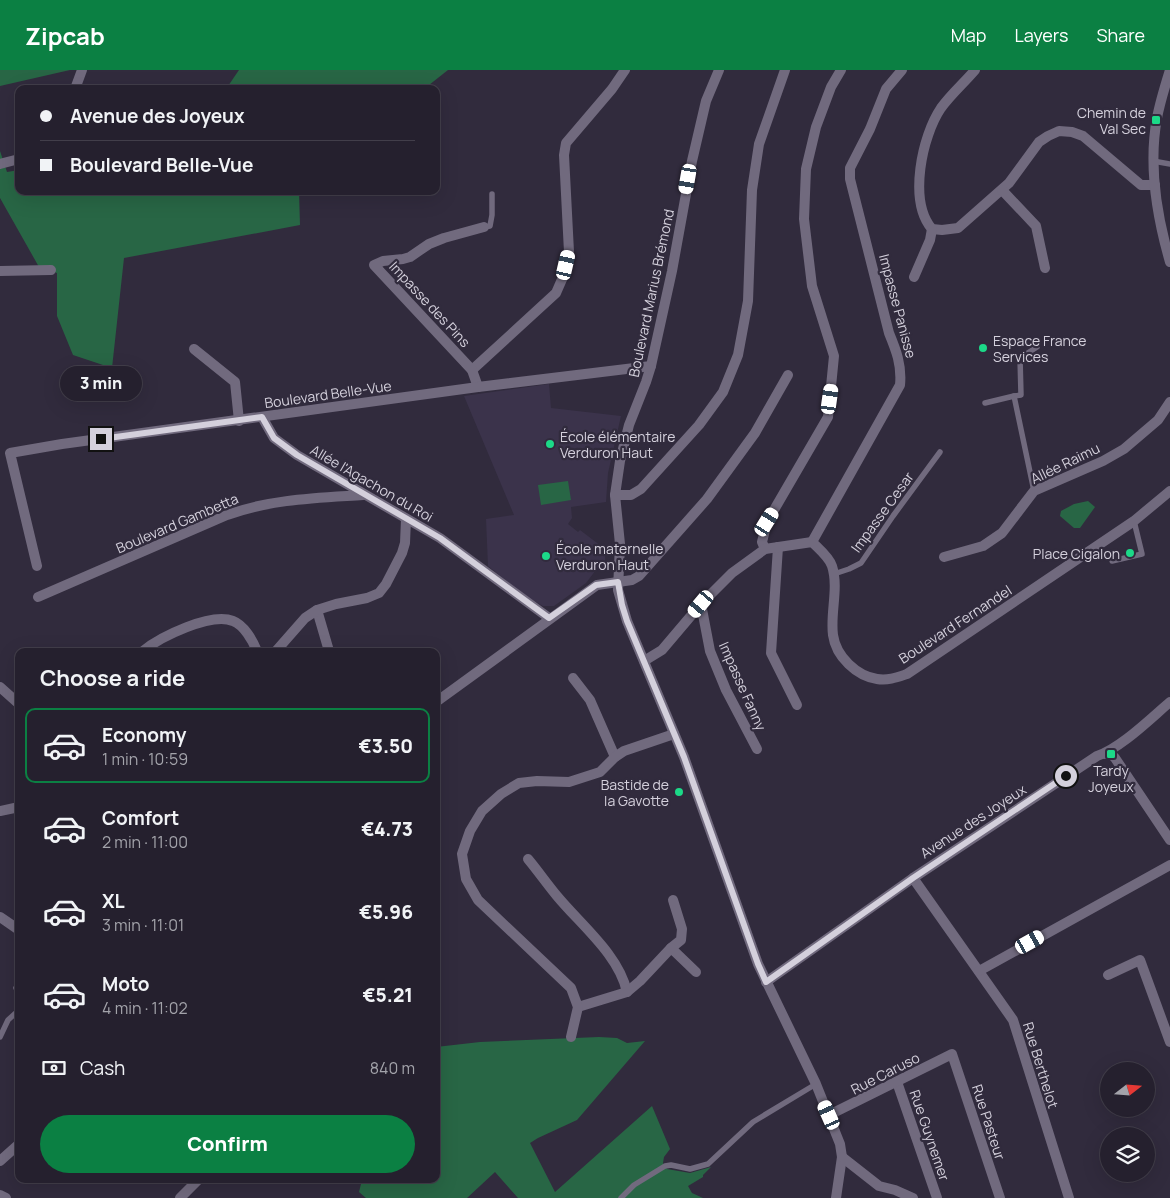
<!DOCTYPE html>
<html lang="en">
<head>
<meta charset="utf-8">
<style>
  body { margin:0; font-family:Manrope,sans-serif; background:#312d3a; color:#f1f3f6; height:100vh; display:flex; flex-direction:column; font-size:19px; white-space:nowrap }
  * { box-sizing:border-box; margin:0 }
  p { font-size:16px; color:#a3a3aa }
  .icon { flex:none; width:28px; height:28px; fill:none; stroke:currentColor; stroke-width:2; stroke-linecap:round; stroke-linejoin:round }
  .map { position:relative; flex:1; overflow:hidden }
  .side { position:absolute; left:15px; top:578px; width:425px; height:535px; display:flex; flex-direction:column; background:#25202e; border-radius:10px; box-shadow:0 5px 20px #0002,0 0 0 1px #423e4a }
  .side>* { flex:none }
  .banner { position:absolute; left:15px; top:15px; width:425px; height:110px; border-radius:10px; box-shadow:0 5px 20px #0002,0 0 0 1px #423e4a; display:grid; align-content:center; height:110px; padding:0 25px; background:#25202e }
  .needle { width:32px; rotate:73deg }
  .fabs { position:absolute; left:1100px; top:992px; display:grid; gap:10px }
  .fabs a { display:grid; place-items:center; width:55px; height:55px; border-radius:50%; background:#25202e; box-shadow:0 5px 20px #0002,0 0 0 1px #423e4a; font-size:25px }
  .end { position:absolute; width:22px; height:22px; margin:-11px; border:6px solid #d4d0dc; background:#111; box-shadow:0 0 0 2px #111 }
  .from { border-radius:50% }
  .bubble { position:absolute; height:35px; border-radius:18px; background:#25202e; box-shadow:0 5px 20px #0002,0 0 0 1px #423e4a; font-size:16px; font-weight:800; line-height:35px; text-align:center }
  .car { position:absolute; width:15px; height:30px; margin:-15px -8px; border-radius:6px; box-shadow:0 0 4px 1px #0007; background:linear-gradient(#fff 24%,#345 0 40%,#fff 0 76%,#345 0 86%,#fff 0) }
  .banner b { display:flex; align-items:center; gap:18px; height:48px; font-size:19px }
  .banner b+b { border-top:1px solid #423e4a }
  .banner i { width:12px; height:12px; background:#f1f3f6 }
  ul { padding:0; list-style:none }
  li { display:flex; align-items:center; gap:15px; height:75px; margin:0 10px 8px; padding:0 15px; border:2px solid transparent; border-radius:10px }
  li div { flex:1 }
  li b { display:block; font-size:19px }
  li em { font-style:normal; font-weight:800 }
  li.current { border-color:#0b8043 }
  li>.icon { width:45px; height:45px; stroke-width:1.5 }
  h2 { padding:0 25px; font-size:22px; line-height:60px }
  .pay { display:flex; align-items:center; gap:12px; height:55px; padding:0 25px; font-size:19px }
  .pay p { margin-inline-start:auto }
  .action { display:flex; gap:10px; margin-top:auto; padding:10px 25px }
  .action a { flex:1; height:58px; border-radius:30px; background:#0b8043; color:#fff; font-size:20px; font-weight:800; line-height:58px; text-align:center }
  header { display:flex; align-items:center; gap:30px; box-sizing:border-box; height:70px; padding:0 25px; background:#0b8043; color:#fff }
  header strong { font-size:24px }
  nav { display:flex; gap:28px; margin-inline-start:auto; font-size:18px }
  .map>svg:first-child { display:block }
</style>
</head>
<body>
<header>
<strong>Zipcab</strong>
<nav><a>Map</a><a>Layers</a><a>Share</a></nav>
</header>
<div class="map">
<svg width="1170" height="1128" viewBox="0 0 1170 1128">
  <rect width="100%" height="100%" fill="#312b3d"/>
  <!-- built -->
  <path fill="#3b334b" d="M549 314 551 338 621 346 608 403 606 432 571 437 572 448 568 454 578 462 580 460 605 479V493L599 496 586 513 554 536H543L525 526 488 496 486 449 514 445 464 326Z"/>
  <!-- green -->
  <g fill="#286645">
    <path d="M0 0H70L0 16Z"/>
    <path d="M239 0H448L424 19H226Z"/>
    <path d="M0 81 7 102 19 100V121H155L164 125 165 121H299L300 155 124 188 112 298 73 285 57 246V203L39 197 0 128Z"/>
    <path d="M568 411 571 430 541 435 538 415Z"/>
    <path d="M1088 431 1095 437 1080 458H1074L1060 446 1061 441 1074 434Z"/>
    <path d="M599 967 617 968 627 973 645 971 577 1050 538 1068 530 1073 555 1122 652 1036 670 1079 664 1087 663 1093 667 1099 690 1103 711 1097 703 1105V1107L688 1116 692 1123 703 1128H518L495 1102 467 1128H366L359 1122 361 1114 354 1109H436V977L480 972Z"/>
  </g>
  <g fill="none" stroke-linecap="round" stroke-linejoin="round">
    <!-- lane -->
    <g stroke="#716a7e" stroke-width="5.5">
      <path d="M1153 91 1170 94"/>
      <path d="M484 157 490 156 492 145V124"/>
      <path d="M1014 326 1021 325 1020 288 1037 277"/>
      <path d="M985 333 1014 326 1034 421"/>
      <path d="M1112 491 1142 484 1134 451"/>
      <path d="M834 504 849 499 861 493 893 446 940 382"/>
      <path d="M16 918 19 922"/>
      <path d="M0 967 8 950 19 940"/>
      <path d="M621 1128 634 1115 665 1096 671 1095 690 1099 708 1094 753 1052 816 1014"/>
    </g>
    <!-- street -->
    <g stroke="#716a7e" stroke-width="10">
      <path d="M719 0 706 31 692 91 672 201 651 296 646 312 629 355 620 391 615 425 620 474 618 520 627 551 684 687 758 894 816 1014 840 1074 842 1087 836 1128"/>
      <path d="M975 0C964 13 951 24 941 38 922 66 908 131 932 159L942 160 958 158 1009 113 1039 72 1048 66 1059 61 1072 62 1083 66 1141 115H1155"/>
      <path d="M1170 0C1165 16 1160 32 1157 48 1148 96 1157 147 1170 192"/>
      <path d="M75 19 82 0"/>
      <path d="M0 94 19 89"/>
      <path d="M1002 120 1036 156 1045 198"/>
      <path d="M0 201 51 200"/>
      <path d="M914 207 930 170 932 159"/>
      <path d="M194 279 235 312 239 351"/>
      <path d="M472 300 556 223 563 207 569 182 564 85 566 73 612 19 625 0"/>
      <path d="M478 317 472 300 374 195 383 191 403 189 410 187 429 174 444 168 484 157"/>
      <path d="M262 347 274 368 297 385 440 468 549 548"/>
      <path d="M615 425H631L641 419 699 355 723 322 738 285 748 231 752 120 759 74 785 0"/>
      <path d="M812 472 900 315C902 295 896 280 889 263L850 109V98L870 59 886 19 902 0"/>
      <path d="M778 477 771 583 797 635"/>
      <path d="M765 479 762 472 767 452 828 347 834 286 812 216 804 149 806 99 816 57 831 17 841 0"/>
      <path d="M944 487 983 476 1002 463 1034 421 1103 391 1124 379 1158 350 1170 332"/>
      <path d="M37 496 10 383 62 374 478 317 651 296"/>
      <path d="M38 527 227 445C271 429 317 428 363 425"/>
      <path d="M701 534 710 581 726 620 757 679"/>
      <path d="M317 540 329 581"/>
      <path d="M143 581C160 567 211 542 233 551 244 555 253 571 257 581"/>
      <path d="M276 581 305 548 317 540 336 534 367 528 379 523 386 514 402 483 405 473 406 449"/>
      <path d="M644 591 662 580 701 534 732 503 765 479 812 472C819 479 829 487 832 496 839 518 830 543 833 565 836 587 857 606 877 609 888 611 898 607 907 604L1134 451 1170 421"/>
      <path d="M573 608 590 630 615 687"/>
      <path d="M0 617 19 634"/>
      <path d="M436 632 597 515 632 510 639 506 707 429 755 363 788 305"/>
      <path d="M1105 684H1111L1115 688 1170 770"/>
      <path d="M0 741 19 737"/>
      <path d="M528 789C538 801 547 814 557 826 581 855 619 885 627 922"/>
      <path d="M913 808 1013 950 1069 1128"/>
      <path d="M0 847 19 860"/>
      <path d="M671 878 681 870 682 859 673 830"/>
      <path d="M979 901 1170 795"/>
      <path d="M1108 905 1140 890 1170 972"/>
      <path d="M766 912 913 808 1097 686C1121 678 1151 648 1170 632"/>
      <path d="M578 937 627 922 640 911 671 878 696 902"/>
      <path d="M571 967 578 937 571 918 478 830 466 809 462 784 470 761 482 741 501 724 519 713 537 711 569 712 600 702 615 687 624 681 674 664"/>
      <path d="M897 1012 937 1128"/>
      <path d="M829 1045 952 984 1000 1128"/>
      <path d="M842 1087 879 1116 895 1120 913 1128"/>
      <path d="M0 1091 19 1074"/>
      <path d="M0 1125 6 1128"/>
      <path d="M180 1128 199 1109"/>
    </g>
  </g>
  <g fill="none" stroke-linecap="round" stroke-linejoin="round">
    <!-- route -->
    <path stroke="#d4d0dc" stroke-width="6" d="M101 369 262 347 274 368 297 385 440 468 549 548 596 515 618 512 622 535 627 551 684 687 758 894 766 912 913 808 1066 706"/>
  </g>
  <!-- markers -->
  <g fill="#1cd988" stroke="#312b3d" stroke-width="2">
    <rect x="1151" y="45" width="10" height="10" rx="2.5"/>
    <circle cx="983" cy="278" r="5"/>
    <circle cx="550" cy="374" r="5"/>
    <circle cx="1130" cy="483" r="5"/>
    <circle cx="546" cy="486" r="5"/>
    <rect x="1106" y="679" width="10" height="10" rx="2.5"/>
    <circle cx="679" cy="722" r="5"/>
  </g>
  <g text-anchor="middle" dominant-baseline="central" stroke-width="4.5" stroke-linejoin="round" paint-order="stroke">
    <!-- poi labels -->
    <g font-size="14" fill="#d4d0dc" stroke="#312b3d" text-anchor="end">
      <text x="1146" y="42">Chemin de<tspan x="1146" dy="16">Val Sec</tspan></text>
      <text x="993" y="270" text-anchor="start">Espace France<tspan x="993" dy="16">Services</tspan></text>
      <text x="560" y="366" text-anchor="start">École élémentaire<tspan x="560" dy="16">Verduron Haut</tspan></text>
      <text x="556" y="478" text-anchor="start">École maternelle<tspan x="556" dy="16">Verduron Haut</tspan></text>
      <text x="1120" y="483">Place Cigalon</text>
      <text x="1111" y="700" text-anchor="middle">Tardy<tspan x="1111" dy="16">Joyeux</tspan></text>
      <text x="669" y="714">Bastide de<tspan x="669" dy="16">la Gavotte</tspan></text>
    </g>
    <!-- street labels -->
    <g font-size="14" fill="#d4d0dc" stroke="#312b3d">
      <text transform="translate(651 223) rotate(-78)">Boulevard Marius Brémond</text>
      <text transform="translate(430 234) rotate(47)">Impasse des Pins</text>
      <text transform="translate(898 236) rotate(75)">Impasse Panisse</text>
      <text transform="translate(328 324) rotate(-8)">Boulevard Belle-Vue</text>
      <text transform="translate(1065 393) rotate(-26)">Allée Raimu</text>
      <text transform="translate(372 413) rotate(30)">Allée l'Agachon du Roi</text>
      <text transform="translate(882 442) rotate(-54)">Impasse Cesar</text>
      <text transform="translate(177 453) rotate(-23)">Boulevard Gambetta</text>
      <text transform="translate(955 554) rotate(-33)">Boulevard Fernandel</text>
      <text transform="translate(743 616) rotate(66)">Impasse Fanny</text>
      <text transform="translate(973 751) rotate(-33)">Avenue des Joyeux</text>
      <text transform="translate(1041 995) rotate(73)">Rue Berthelot</text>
      <text transform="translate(885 1003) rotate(-27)">Rue Caruso</text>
      <text transform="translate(989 1052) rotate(72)">Rue Pasteur</text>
      <text transform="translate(930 1065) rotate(71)">Rue Guynemer</text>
    </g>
  </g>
</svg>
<div class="fabs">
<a><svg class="needle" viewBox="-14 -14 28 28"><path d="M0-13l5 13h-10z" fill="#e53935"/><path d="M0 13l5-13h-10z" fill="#a3a3aa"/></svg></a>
<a><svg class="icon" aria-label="layers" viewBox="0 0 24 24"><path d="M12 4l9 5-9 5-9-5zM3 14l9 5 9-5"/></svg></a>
</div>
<i class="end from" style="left:1066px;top:706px"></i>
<i class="end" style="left:101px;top:369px"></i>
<div class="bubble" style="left:60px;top:296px;width:82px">3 min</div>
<i class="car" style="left:688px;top:109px;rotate:190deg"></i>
<i class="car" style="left:566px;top:195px;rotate:13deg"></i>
<i class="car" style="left:830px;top:329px;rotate:8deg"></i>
<i class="car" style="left:767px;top:452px;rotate:32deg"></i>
<i class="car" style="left:701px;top:534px;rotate:220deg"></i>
<i class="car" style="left:1030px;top:872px;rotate:61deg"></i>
<i class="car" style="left:829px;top:1045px;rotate:336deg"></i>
<div class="banner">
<b><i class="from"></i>Avenue des Joyeux</b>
<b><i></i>Boulevard Belle-Vue</b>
</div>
<section class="side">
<h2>Choose a ride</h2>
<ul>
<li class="current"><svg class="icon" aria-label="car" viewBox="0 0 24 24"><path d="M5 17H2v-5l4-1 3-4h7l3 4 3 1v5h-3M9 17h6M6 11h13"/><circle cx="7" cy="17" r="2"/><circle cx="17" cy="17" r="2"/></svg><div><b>Economy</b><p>1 min · 10:59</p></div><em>€3.50</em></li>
<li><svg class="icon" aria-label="car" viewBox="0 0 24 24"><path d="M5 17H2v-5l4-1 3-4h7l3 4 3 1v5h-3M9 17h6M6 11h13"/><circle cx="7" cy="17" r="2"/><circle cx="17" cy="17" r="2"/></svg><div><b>Comfort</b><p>2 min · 11:00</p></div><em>€4.73</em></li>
<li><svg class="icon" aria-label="car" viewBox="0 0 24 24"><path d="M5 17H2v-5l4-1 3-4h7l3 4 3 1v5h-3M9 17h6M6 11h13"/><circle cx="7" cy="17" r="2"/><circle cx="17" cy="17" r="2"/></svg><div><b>XL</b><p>3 min · 11:01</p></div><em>€5.96</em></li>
<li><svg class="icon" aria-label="car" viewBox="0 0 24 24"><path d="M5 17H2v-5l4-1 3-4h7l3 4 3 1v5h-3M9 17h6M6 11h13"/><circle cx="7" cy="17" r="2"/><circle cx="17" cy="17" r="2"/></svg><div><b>Moto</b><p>4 min · 11:02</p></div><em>€5.21</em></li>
</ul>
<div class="pay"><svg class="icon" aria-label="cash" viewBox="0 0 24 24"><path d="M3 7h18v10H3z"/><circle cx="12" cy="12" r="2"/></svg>Cash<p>840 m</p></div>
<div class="action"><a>Confirm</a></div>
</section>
</div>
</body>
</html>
